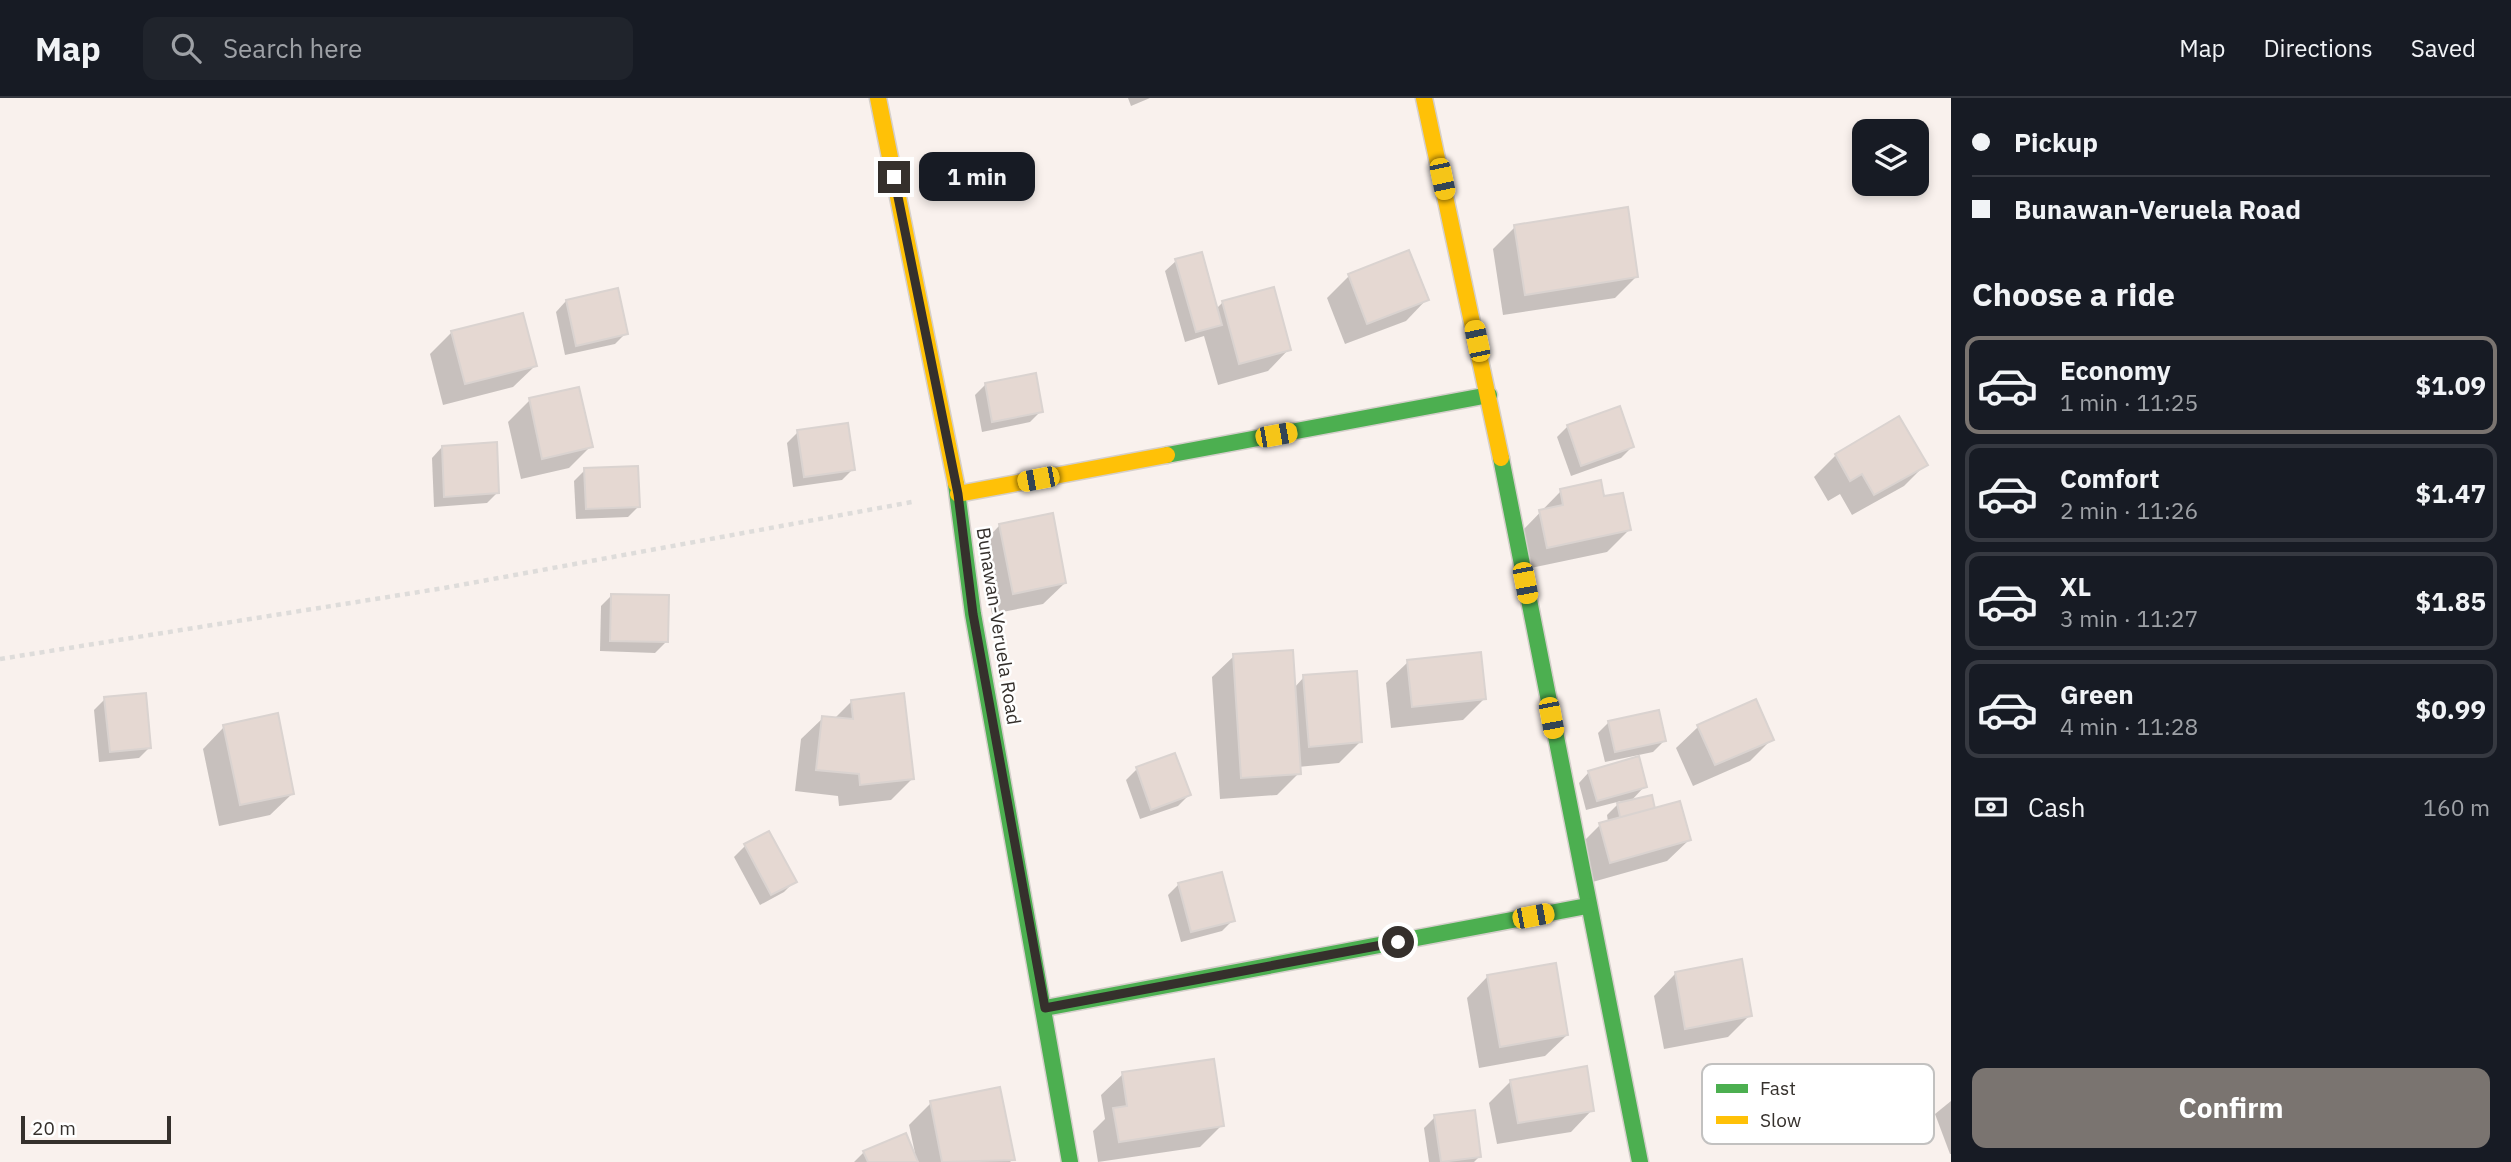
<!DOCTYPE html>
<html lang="en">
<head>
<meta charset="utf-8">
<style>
  body { margin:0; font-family:"IBM Plex Sans",sans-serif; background:#20242c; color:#f1f3f6; height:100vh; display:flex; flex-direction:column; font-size:26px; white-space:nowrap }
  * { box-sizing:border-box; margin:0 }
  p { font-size:23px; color:#9ea1a6 }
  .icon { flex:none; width:38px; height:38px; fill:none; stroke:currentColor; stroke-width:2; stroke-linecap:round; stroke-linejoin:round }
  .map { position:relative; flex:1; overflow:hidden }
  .drawer { display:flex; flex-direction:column; background:#171b24; width:560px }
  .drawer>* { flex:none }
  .top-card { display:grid; align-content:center; height:154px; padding:0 21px; background:#171b24 }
  .fabs { position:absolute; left:1852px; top:21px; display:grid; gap:14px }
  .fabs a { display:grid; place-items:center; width:77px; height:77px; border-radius:14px; background:#171b24; box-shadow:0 4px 10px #0003; font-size:35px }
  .scale { position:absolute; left:21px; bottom:18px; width:150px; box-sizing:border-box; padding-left:7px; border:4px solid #35302c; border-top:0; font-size:19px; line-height:24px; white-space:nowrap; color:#35302c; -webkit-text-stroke:5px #fff; paint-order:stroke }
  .end { position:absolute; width:32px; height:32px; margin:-16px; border:9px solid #35302c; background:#fff; box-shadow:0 0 0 4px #fff }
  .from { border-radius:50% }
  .bubble { position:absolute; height:49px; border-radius:14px; background:#171b24; box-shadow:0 4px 10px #0003; font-size:23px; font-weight:700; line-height:49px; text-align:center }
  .car { position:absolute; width:21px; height:42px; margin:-21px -10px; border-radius:9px; box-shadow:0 0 5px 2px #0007; background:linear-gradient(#f5c518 24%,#345 0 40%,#f5c518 0 76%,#345 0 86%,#f5c518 0) }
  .top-card b { display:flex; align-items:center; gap:24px; height:66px; font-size:26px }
  .top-card b+b { border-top:2px solid #363941 }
  .top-card i { width:18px; height:18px; background:#f1f3f6 }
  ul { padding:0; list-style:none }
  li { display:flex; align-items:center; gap:21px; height:98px; margin:0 14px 10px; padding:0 7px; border:4px solid #363941; border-radius:14px }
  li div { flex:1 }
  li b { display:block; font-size:26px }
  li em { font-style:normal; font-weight:700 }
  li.selected { border-color:#7a7470 }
  li>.icon { width:63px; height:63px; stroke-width:1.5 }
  h2 { padding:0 21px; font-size:32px; line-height:84px }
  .pay { display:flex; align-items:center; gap:18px; height:77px; padding:0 21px; font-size:26px }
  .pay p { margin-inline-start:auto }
  .button { display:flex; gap:14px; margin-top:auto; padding:14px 21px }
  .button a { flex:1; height:80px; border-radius:14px; background:#7a7470; color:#fff; font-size:28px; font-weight:700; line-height:80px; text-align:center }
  header { display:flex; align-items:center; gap:42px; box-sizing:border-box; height:98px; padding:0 35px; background:#171b24; border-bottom:2px solid #363941 }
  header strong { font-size:33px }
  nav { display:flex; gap:38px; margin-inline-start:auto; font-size:24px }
  .search { width:490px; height:63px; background:#20242c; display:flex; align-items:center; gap:18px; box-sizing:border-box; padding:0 24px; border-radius:14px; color:#9ea1a6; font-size:26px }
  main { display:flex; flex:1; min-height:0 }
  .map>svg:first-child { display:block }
</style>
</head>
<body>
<header>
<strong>Map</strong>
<div class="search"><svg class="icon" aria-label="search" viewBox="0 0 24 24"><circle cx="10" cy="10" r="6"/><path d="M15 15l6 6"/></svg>Search here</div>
<nav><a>Map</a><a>Directions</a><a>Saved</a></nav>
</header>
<main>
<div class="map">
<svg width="1951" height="1064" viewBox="0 0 1951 1064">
  <rect width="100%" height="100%" fill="#f9f1ed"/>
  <!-- shadow -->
  <g fill="#0003">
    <path d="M1128 0H1150L1131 8Z"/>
    <path d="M1515 129 1637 178 1615 200 1503 217 1493 151Z"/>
    <path d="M1408 154 1427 201 1406 223 1345 246 1327 200 1349 178Z"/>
    <path d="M1176 163 1216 211 1222 205 1289 251 1268 273 1218 287 1204 238 1185 244 1165 173Z"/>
    <path d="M566 203 626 235 615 246 565 257 556 214Z"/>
    <path d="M452 234 535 268 513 289 443 307 430 256Z"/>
    <path d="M986 286 1041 313 1030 324 982 334 975 297Z"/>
    <path d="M530 302 591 348 569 370 521 381 508 324Z"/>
    <path d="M1568 328 1632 349 1621 360 1571 378 1557 339Z"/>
    <path d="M798 334 853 371 842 382 793 389 787 345Z"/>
    <path d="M442 349 498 394 487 405 434 409 432 360Z"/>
    <path d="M1836 357 1925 367 1904 388 1852 417 1840 396 1828 403 1814 379Z"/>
    <path d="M585 372 639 408 628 419 576 421 574 383Z"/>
    <path d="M1561 393 1603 400 1629 432 1607 454 1526 471 1519 436Z"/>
    <path d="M999 428 1065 485 1043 506 992 516 978 450Z"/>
    <path d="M612 497 666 544 655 555 600 553 601 508Z"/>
    <path d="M1234 558 1294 590 1304 579 1360 644 1339 665 1298 669 1299 675 1277 697 1220 701 1212 579Z"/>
    <path d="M1408 564 1484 601 1463 622 1391 630 1386 585Z"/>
    <path d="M105 601 149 650 139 660 99 664 94 612Z"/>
    <path d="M852 603 912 681 891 702 839 708 838 698 795 693 801 641 823 620 834 621Z"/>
    <path d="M1755 603 1772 641 1750 663 1693 688 1676 650 1698 629Z"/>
    <path d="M1609 624 1664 643 1653 654 1605 664 1598 635Z"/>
    <path d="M224 629 292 696 270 717 219 728 203 651Z"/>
    <path d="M1137 671 1189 697 1178 708 1140 721 1126 682Z"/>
    <path d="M1589 674 1645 688 1630 704 1653 712 1689 742 1667 763 1589 785 1579 748 1600 727 1608 724 1607 717 1621 703 1586 712 1579 685Z"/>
    <path d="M769 735 795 783 784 794 760 807 734 759 745 748Z"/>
    <path d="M1179 786 1233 822 1222 833 1181 844 1168 797Z"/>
    <path d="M1675 876 1750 917 1728 939 1664 951 1654 898Z"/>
    <path d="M1488 878 1567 937 1545 958 1479 970 1467 900Z"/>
    <path d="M1123 976 1222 1027 1200 1049 1098 1064 1093 1033 1105 1021 1101 997Z"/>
    <path d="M1511 983 1592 1012 1571 1034 1497 1046 1489 1005Z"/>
    <path d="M1951 1003V1056H1950L1935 1016Z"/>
    <path d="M931 1005 1013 1061 1010 1064H854L864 1054 915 1055 909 1027Z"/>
    <path d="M1435 1019 1479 1059 1474 1064H1429L1424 1030Z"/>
  </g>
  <!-- building -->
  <g fill="#e5d8d2" stroke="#dad3d0" stroke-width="2">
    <path d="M1628 109 1638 179 1525 197 1514 127Z"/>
    <path d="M1409 152 1429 202 1367 226 1348 176Z"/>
    <path d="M1202 154 1222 227 1196 234 1175 161Z"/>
    <path d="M1274 189 1291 252 1239 266 1222 203Z"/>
    <path d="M618 190 628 236 576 248 566 202Z"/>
    <path d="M523 215 537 268 465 286 451 233Z"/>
    <path d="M1036 275 1043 314 992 324 985 285Z"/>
    <path d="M579 289 593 349 542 361 529 300Z"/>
    <path d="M1620 308 1634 349 1581 368 1567 327Z"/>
    <path d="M1899 318 1928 367 1874 397 1862 376 1850 383 1835 356Z"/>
    <path d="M848 325 855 372 804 379 797 332Z"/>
    <path d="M497 344 499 395 444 399 442 348Z"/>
    <path d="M638 368 640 409 586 411 584 370Z"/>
    <path d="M1601 382 1604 398 1623 395 1631 432 1547 450 1539 412 1563 407 1560 391Z"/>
    <path d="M1053 415 1066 485 1013 496 999 426Z"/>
    <path d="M611 496 669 497 668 544 610 543Z"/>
    <path d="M1293 552 1301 676 1241 680 1233 556Z"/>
    <path d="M1481 554 1486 601 1412 609 1407 562Z"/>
    <path d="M1357 573 1362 644 1309 649 1303 577Z"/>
    <path d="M146 595 151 650 110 654 104 599Z"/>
    <path d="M904 595 914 681 860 687 859 676 816 672 822 618 853 621 851 602Z"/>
    <path d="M1756 601 1774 642 1715 667 1697 627Z"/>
    <path d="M1659 612 1666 643 1615 654 1608 623Z"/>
    <path d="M278 615 294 696 240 707 223 627Z"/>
    <path d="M1175 655 1191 697 1151 712 1136 669Z"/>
    <path d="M1639 658 1647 689 1597 703 1588 673Z"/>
    <path d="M1652 697 1657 720 1622 728 1617 705Z"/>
    <path d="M1680 703 1691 742 1610 765 1599 725Z"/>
    <path d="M769 733 797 784 771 797 744 746Z"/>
    <path d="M1222 774 1235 823 1191 834 1178 785Z"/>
    <path d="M1742 861 1752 918 1685 931 1675 874Z"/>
    <path d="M1556 865 1568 937 1500 949 1487 877Z"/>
    <path d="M1214 961 1224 1028 1119 1044 1113 1010 1127 1008 1122 974Z"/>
    <path d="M1587 968 1594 1013 1518 1025 1510 982Z"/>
    <path d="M1000 989 1015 1062 942 1064 930 1003Z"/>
    <path d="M1475 1012 1481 1059 1441 1064 1434 1017Z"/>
    <path d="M906 1035 918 1064H868L863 1053Z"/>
  </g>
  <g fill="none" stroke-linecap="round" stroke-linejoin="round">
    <!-- fast casing -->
    <g stroke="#d5cfcb" stroke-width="19">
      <g id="fast">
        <path d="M1167 357 1489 297"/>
        <path d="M1501 360 1640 1064"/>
        <path d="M956 386 973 516 1070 1064"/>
        <path d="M1045 910 1587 808"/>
      </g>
    </g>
    <!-- slow casing -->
    <g stroke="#d5cfcb" stroke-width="19">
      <g id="slow">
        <path d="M878 0 956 386"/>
        <path d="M1424 0 1501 360"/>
        <path d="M958 396 1167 357"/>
      </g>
    </g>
    <!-- path -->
    <path stroke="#dedcda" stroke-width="4.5" stroke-dasharray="5 5" stroke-linecap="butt" d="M0 561 444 490 912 404"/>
    <!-- fast -->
    <use href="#fast" stroke="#4caf50" stroke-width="16"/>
    <!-- slow -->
    <use href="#slow" stroke="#ffc107" stroke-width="16"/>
  </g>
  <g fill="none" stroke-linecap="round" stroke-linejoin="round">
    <!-- route -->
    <path stroke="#35302c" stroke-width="9" d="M894 79 958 396 973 516 1045 910 1398 844"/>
  </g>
  <g text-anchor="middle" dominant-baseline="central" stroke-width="5" stroke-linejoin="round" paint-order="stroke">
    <!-- street labels -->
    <g font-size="19" fill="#35302c" stroke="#fff">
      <text transform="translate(999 528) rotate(81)">Bunawan-Veruela Road</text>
    </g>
  </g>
  <!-- legend -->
  <rect x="1702" y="966" width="232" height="80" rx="10" fill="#fff" stroke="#c2c1c0" stroke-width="2"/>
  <rect x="1716" y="986" width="32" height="9" fill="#4caf50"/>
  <rect x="1716" y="1018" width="32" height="8" fill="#ffc107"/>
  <g font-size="19" fill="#35302c">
    <text x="1760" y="997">Fast</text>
    <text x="1760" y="1029">Slow</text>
  </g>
</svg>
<div class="fabs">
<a><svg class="icon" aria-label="layers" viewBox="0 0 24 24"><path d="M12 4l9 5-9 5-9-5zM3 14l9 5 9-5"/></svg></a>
</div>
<div class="scale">20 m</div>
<i class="end from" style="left:1398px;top:844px"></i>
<i class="end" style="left:894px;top:79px"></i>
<div class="bubble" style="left:919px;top:54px;width:116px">1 min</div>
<i class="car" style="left:1442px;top:81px;rotate:168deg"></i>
<i class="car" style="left:1477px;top:243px;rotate:348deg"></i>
<i class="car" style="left:1276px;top:337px;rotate:80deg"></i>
<i class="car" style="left:1038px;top:381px;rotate:259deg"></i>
<i class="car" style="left:1525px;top:485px;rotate:169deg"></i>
<i class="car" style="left:1551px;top:620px;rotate:169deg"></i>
<i class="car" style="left:1533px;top:818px;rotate:79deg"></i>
</div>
<section class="drawer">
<div class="top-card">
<b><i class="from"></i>Pickup</b>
<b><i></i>Bunawan-Veruela Road</b>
</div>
<h2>Choose a ride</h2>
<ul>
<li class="selected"><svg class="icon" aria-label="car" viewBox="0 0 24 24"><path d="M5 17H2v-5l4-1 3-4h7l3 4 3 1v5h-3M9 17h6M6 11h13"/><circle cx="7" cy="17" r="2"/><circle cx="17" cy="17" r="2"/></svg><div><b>Economy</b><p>1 min · 11:25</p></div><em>$1.09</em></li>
<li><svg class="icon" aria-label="car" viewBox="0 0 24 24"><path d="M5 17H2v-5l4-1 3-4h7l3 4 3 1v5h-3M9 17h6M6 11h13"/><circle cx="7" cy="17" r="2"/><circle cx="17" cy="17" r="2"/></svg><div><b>Comfort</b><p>2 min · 11:26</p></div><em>$1.47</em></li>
<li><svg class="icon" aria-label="car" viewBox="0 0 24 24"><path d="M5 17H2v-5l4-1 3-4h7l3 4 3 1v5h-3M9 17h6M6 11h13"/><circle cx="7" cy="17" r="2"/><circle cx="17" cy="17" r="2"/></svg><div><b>XL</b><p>3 min · 11:27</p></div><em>$1.85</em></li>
<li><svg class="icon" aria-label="car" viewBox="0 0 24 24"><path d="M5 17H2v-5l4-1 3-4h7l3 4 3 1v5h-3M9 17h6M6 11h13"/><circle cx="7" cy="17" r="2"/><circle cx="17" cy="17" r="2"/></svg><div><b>Green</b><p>4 min · 11:28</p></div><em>$0.99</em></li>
</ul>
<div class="pay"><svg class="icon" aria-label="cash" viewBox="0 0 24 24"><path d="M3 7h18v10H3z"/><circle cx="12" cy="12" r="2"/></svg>Cash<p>160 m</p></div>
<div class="button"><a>Confirm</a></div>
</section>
</main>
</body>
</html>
